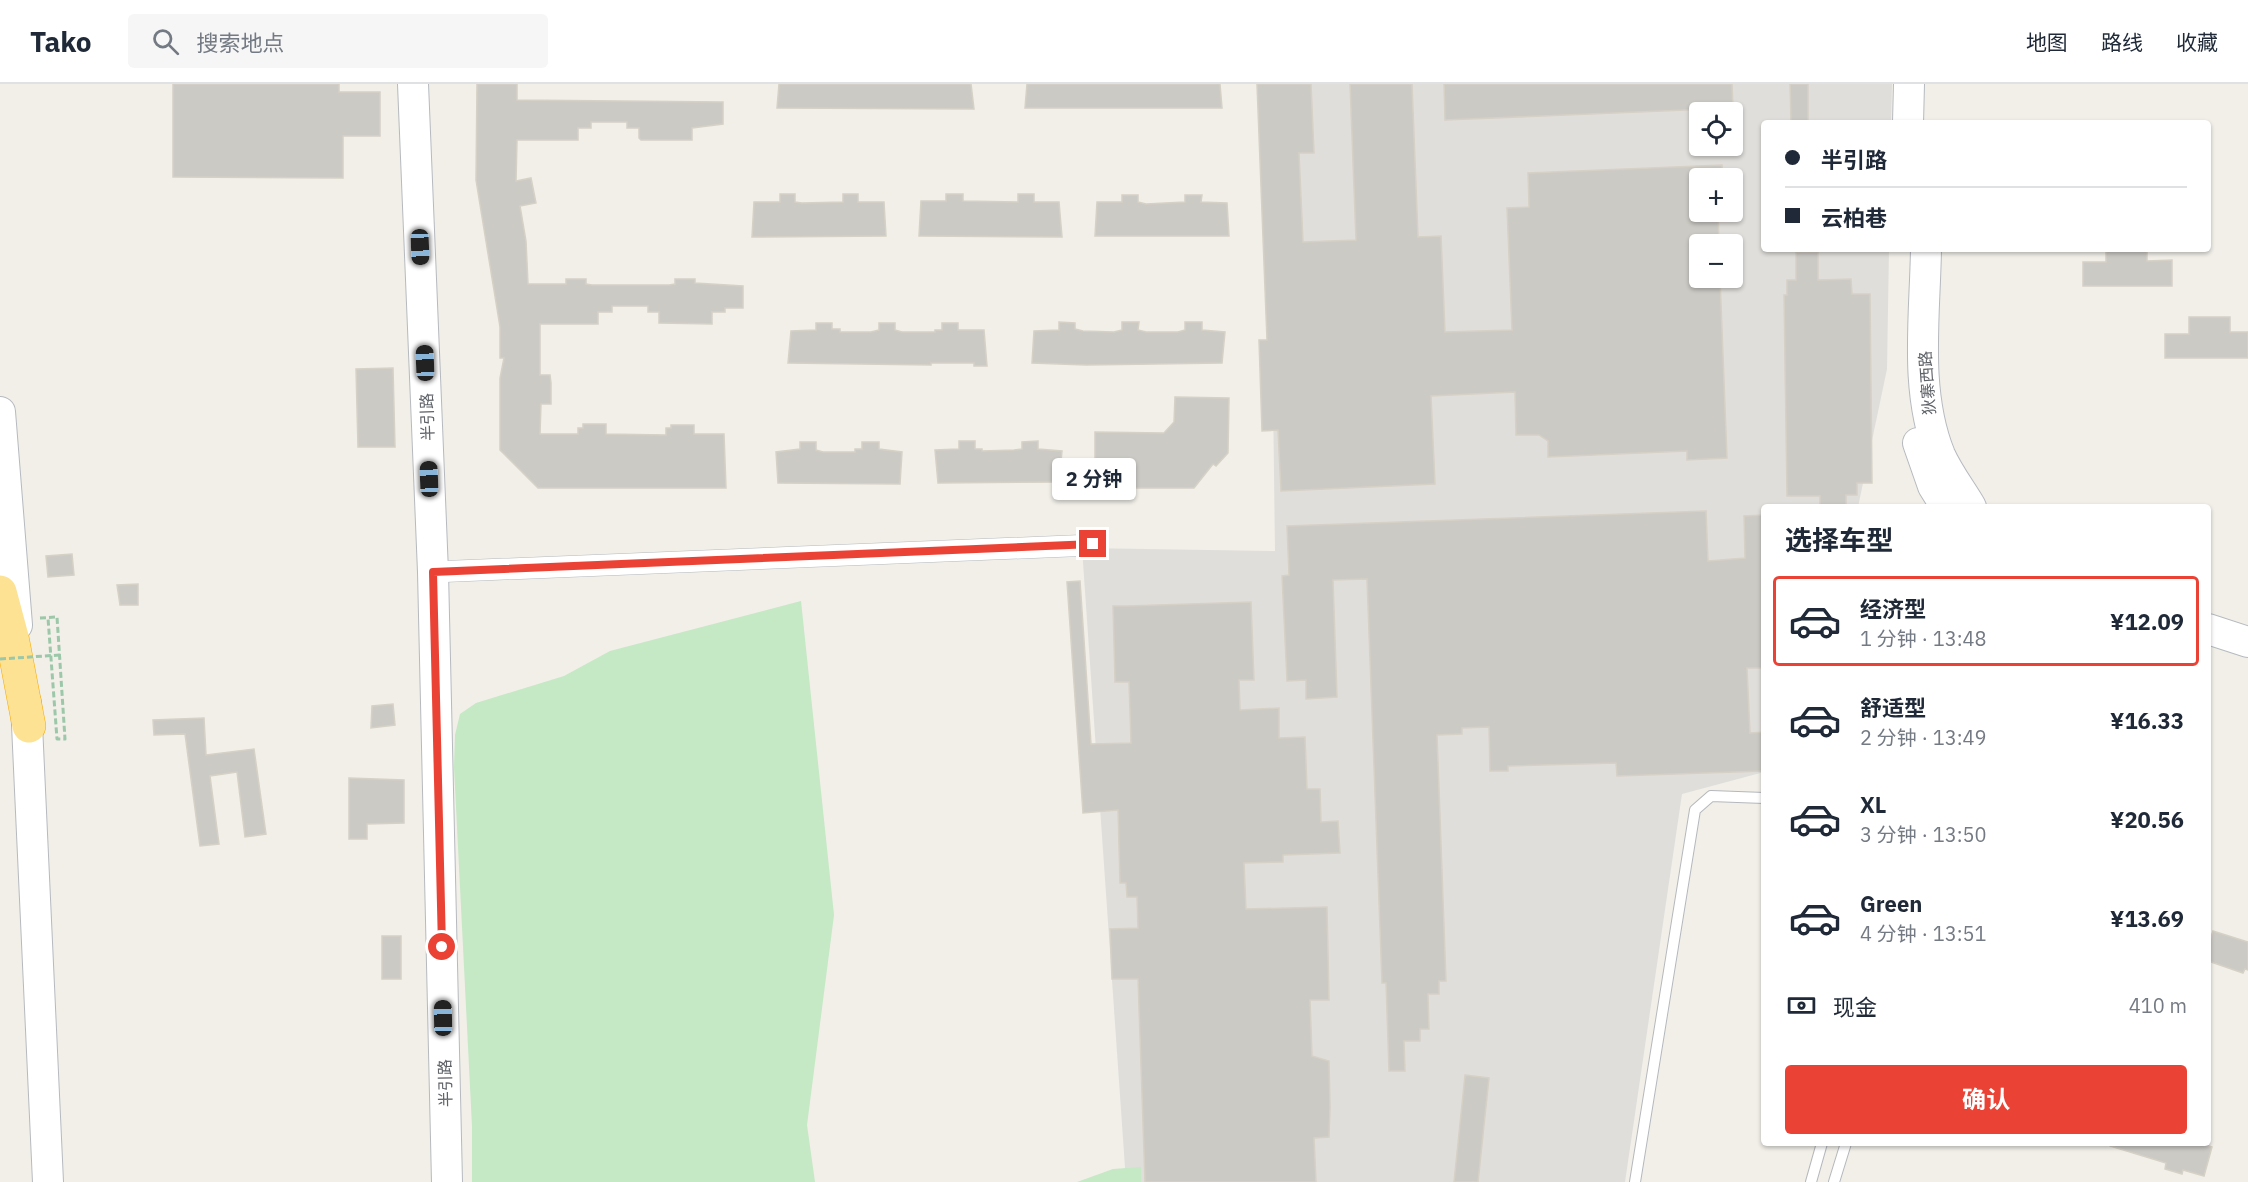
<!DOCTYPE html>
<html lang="zh">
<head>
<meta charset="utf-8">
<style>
  body { margin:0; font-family:"IBM Plex Sans","Noto Sans SC",sans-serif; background:#f6f6f7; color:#1f2937; height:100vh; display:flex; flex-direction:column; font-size:22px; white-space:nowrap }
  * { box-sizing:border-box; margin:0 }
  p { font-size:20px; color:#747a83 }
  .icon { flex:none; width:33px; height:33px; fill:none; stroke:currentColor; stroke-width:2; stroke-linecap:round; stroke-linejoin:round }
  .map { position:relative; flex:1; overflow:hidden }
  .drawer { position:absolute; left:1761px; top:420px; width:450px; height:642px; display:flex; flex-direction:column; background:#fff; border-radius:6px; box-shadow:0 2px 4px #0004 }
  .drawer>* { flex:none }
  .guide { position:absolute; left:1761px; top:36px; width:450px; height:132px; border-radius:6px; box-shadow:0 2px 4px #0004; display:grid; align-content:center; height:132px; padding:0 24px; background:#fff }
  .tools { position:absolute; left:1689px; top:18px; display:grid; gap:12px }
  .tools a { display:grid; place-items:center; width:54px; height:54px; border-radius:6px; background:#fff; box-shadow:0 2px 4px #0004; font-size:30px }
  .end { position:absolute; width:27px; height:27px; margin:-14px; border:8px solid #ea4335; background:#fff; box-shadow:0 0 0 3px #fff }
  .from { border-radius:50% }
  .bubble { position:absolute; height:42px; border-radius:6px; background:#fff; box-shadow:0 2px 4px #0004; font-size:20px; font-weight:700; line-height:42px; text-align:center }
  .car { position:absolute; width:18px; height:36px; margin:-18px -9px; border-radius:8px; box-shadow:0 0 4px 2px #0007; background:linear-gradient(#222 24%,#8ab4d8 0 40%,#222 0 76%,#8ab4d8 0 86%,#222 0) }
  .guide b { display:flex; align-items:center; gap:21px; height:57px; font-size:22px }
  .guide b+b { border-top:2px solid #e0e1e3 }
  .guide i { width:15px; height:15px; background:#1f2937 }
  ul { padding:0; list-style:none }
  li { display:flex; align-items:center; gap:18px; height:90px; margin:0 12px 9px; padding:0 12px; border:3px solid transparent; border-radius:6px }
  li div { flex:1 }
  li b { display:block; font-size:22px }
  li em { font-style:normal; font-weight:700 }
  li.current { border-color:#ea4335 }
  li>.icon { width:54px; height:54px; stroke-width:1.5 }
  h2 { padding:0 24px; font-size:27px; line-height:72px }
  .pay { display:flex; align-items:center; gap:15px; height:66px; padding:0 24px; font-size:22px }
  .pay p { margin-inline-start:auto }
  .action { display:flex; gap:12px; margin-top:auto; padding:12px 24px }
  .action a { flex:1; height:69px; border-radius:6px; background:#ea4335; color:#fff; font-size:24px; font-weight:700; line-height:69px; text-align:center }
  header { display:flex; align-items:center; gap:36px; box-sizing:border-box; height:84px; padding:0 30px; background:#fff; border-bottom:2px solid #e0e1e3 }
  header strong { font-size:28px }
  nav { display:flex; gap:33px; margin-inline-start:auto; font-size:21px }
  .search { width:420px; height:54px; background:#f6f6f7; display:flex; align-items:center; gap:15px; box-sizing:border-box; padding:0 21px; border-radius:6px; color:#747a83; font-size:22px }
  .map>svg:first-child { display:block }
</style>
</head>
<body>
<header>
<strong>Tako</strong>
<div class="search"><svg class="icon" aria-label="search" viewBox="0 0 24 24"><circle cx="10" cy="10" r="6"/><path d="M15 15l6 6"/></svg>搜索地点</div>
<nav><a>地图</a><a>路线</a><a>收藏</a></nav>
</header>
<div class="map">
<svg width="2248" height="1098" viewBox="0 0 2248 1098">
  <rect width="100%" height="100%" fill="#f1efe8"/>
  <!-- industrial -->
  <path fill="#e0deda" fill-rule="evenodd" d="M1269 0H1892L1891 39H1764V165H1889L1887 285 1858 423H1764V688L1682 710 1625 1098H1126L1082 464 1275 467ZM1700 28H1732V62H1700ZM1700 94H1732V128H1700ZM1700 160H1732V194H1700Z"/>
  <!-- green -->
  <g fill="#c5e8c5">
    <path d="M801 517 834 831 807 1041 815 1098H472V1042L454 683 455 651 460 630 476 619 564 592 610 567Z"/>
    <path d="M1141 1083V1098H1077L1113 1085Z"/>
  </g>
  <!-- building -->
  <g fill="#cccac5" stroke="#d6d1c6" stroke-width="1.5">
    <path d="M173 0H339V8H380V52H343V94L173 93Z"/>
    <path d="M477 0H517V16L723 18V40L692 44V56H641L639 54V44H627V38H591V44H578V56H517L516 97 531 94 536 119 520 122 526 157 528 200H566V195H586V200L592 201H669L675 200V195H695V199L743 202V224H725V228H712V240L659 239V228H648V222H612V228H598V240H540V291H550L551 299V320H541L540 350H578V344H583V340H606V350L666 351V344H671V341H694V350H724L726 404H538L500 366V294L504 274H500V243L476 96Z"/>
    <path d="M779 0H971L974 25 777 24Z"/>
    <path d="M1027 0H1220L1222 24H1025Z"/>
    <path d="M1257 0H1311L1314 69H1299L1303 158 1356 156 1350 0H1412L1418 153 1441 152 1445 248 1512 246 1507 124 1529 123 1528 89 1722 81 1723 94H1700V128H1718L1719 160H1700V194H1720L1727 374 1687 376V367L1548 373V357L1539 351H1516L1515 308 1431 312 1435 400 1281 407 1278 346 1262 347 1259 256H1267Z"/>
    <path d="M1444 0H1732L1733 24 1445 36Z"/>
    <path d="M1790 0H1808V39H1791Z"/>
    <path d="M780 110H795V118L802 119 843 118V110H858V118H884L886 152 752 153 754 118H780Z"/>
    <path d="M946 110H963V117L1018 118V110H1034V118H1059L1062 153 919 152 921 117H946Z"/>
    <path d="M1122 111H1138V118L1146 120 1185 118V111H1202L1201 118 1227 119 1229 152H1095L1097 118H1122Z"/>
    <path d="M2106 165H2147V177L2172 176V202H2083V178H2106Z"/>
    <path d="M1796 168H1818V196L1851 195 1852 210H1870L1872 399H1857V411H1846V423H1820V412H1787L1784 211H1787V196H1796Z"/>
    <path d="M2189 233H2230V248H2248V274H2165V250H2189Z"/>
    <path d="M1059 238 1075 239V245L1083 247 1114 248 1122 246V238H1139L1138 246 1146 248H1178L1185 246V238H1202V246L1225 248 1222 279 1086 281 1032 279 1034 247 1059 246Z"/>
    <path d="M816 239H832V245H840V248H871L879 246V239H895V246L902 248H935V246H942V239H958V246H984L987 282H974V279H931V281L788 279 791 247 816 246Z"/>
    <path d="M393 284 395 363H358L356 285Z"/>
    <path d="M1175 313 1229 314 1228 369 1216 382 1213 380 1194 404H1095V348L1164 349 1174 338Z"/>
    <path d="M959 357H975V365H982V367L1014 366 1022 365V358L1038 357V365L1062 367 1059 398 938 399 935 366 959 365Z"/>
    <path d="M800 358H816V366L823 368H855V365H862V358H879V365L902 368 900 400 778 399 776 368 800 365Z"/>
    <path d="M1706 427 1708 477 1745 474 1744 432 1764 431V584H1747L1750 649 1764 648V687L1617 692 1616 679 1508 682V687H1490L1489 643 1462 644V650L1437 651 1446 897H1439V910H1428L1429 945H1420V957H1404L1405 987H1389L1386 899H1382L1367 495 1333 496 1337 613 1306 615V596L1287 597 1282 492 1289 491 1287 442Z"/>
    <path d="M72 470 74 491 48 493 46 472Z"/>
    <path d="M1080 497 1091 660 1131 659 1129 598H1115L1113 522H1127L1251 518 1254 596H1239L1240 626 1279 624V654L1305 653 1307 705H1320L1321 738 1338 737 1340 769 1283 771V778L1244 779 1246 825 1327 823 1329 916H1310L1312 972 1329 977 1330 1023 1329 1053 1314 1054 1316 1098H1145L1138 895H1112L1110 845 1138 844 1137 813H1127L1126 799H1120L1118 726 1083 729 1067 498Z"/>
    <path d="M138 500V521H120L117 501Z"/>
    <path d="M393 620 395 641 371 644 372 622Z"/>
    <path d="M204 634 206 671 254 665 266 750 245 753 237 688 210 692 219 760 200 762 185 650 154 651 153 636Z"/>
    <path d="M349 694 404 696V739L367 740V755H349Z"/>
    <path d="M2213 847 2248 858V886L2245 885 2243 889 2208 877V862Z"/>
    <rect x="382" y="852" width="19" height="43"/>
    <path d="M1465 991 1489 994 1478 1098H1454Z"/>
    <path d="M2110 1059H2200L2212 1063 2204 1092 2183 1086 2182 1090 2165 1085 2166 1079 2110 1062Z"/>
  </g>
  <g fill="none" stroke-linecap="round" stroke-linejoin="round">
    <!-- lane casing -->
    <g stroke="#b5b8bc" stroke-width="12">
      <g id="lane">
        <path d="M1635 1098 1695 726 1711 712 1764 714"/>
        <path d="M1811 1098 1822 1059"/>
        <path d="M1834 1098 1846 1059"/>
      </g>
    </g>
    <!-- street casing -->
    <g stroke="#b5b8bc" stroke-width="22">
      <path id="street" d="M433 488 1093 461"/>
    </g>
    <!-- secondary casing -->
    <g stroke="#b6babf" stroke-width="32">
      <g id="secondary">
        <path d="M413 0 433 488 447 1098"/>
        <path d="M1908 39 1909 0"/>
        <path d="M1926 165C1925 232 1914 307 1940 371 1948 389 1961 406 1971 423"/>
        <path d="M0 328 17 541"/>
        <path d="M1918 359 1933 402 1946 423"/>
        <path d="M2208 545 2248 558"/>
        <path d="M26 619 48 1098"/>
      </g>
    </g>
    <!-- highway casing -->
    <g stroke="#f9ab00" stroke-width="34">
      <path id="highway" d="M0 508 12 553 29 642"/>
    </g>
    <!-- path -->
    <path stroke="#9cc7a9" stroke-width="3" stroke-dasharray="6 3" stroke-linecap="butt" d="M40 534 57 533 65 655H57L48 534"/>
    <!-- lane -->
    <use href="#lane" stroke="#fff" stroke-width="10"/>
    <!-- street -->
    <use href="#street" stroke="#fff" stroke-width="21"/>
    <!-- secondary -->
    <use href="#secondary" stroke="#fff" stroke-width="30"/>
    <!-- highway -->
    <use href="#highway" stroke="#fde293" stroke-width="33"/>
    <!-- path-bridge -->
    <path stroke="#9cc7a9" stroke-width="3" stroke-dasharray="6 3" stroke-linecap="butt" d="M0 575 60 571"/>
  </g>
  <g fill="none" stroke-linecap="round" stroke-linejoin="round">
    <!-- route -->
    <path stroke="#ea4335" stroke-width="8" d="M442 863 433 488 1093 460"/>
  </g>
  <g text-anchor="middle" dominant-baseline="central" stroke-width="6" stroke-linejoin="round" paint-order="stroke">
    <!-- street labels -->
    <g font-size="16" fill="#5f6368" stroke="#fff">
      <text transform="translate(1927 299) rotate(-94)">狄寨西路</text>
      <text transform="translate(427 333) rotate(-92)">半引路</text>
      <text transform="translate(445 999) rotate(-91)">半引路</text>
    </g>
  </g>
</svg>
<div class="tools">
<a><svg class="icon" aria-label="locate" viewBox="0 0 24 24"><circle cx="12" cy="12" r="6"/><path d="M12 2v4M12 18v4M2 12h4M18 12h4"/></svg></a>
<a>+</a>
<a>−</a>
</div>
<i class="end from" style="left:442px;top:863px"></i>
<i class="end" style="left:1093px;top:460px"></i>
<div class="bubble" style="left:1052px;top:374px;width:84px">2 分钟</div>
<i class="car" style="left:420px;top:163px;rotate:178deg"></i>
<i class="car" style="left:425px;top:279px;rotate:358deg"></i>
<i class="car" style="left:429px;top:395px;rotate:358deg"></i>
<i class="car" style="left:443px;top:934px;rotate:359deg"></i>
<div class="guide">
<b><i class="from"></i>半引路</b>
<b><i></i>云柏巷</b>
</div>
<section class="drawer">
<h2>选择车型</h2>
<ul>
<li class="current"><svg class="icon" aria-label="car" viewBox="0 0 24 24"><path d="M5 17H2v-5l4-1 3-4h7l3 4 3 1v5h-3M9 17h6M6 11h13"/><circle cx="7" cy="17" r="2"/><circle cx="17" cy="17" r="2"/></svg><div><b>经济型</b><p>1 分钟 · 13:48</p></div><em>¥12.09</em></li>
<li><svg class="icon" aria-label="car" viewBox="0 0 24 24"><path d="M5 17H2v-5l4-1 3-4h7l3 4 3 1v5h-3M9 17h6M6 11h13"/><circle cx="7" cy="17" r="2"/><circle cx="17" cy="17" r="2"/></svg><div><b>舒适型</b><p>2 分钟 · 13:49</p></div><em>¥16.33</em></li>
<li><svg class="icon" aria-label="car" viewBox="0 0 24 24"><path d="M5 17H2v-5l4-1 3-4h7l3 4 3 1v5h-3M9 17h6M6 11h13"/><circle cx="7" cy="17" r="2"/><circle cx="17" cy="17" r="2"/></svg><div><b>XL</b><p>3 分钟 · 13:50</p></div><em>¥20.56</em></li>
<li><svg class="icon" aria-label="car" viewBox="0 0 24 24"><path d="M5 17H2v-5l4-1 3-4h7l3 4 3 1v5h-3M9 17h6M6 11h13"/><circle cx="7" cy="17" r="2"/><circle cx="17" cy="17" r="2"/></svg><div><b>Green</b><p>4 分钟 · 13:51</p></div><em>¥13.69</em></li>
</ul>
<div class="pay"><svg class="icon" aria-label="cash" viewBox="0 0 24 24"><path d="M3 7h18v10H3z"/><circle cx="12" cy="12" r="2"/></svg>现金<p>410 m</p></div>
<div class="action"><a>确认</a></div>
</section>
</div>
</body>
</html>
